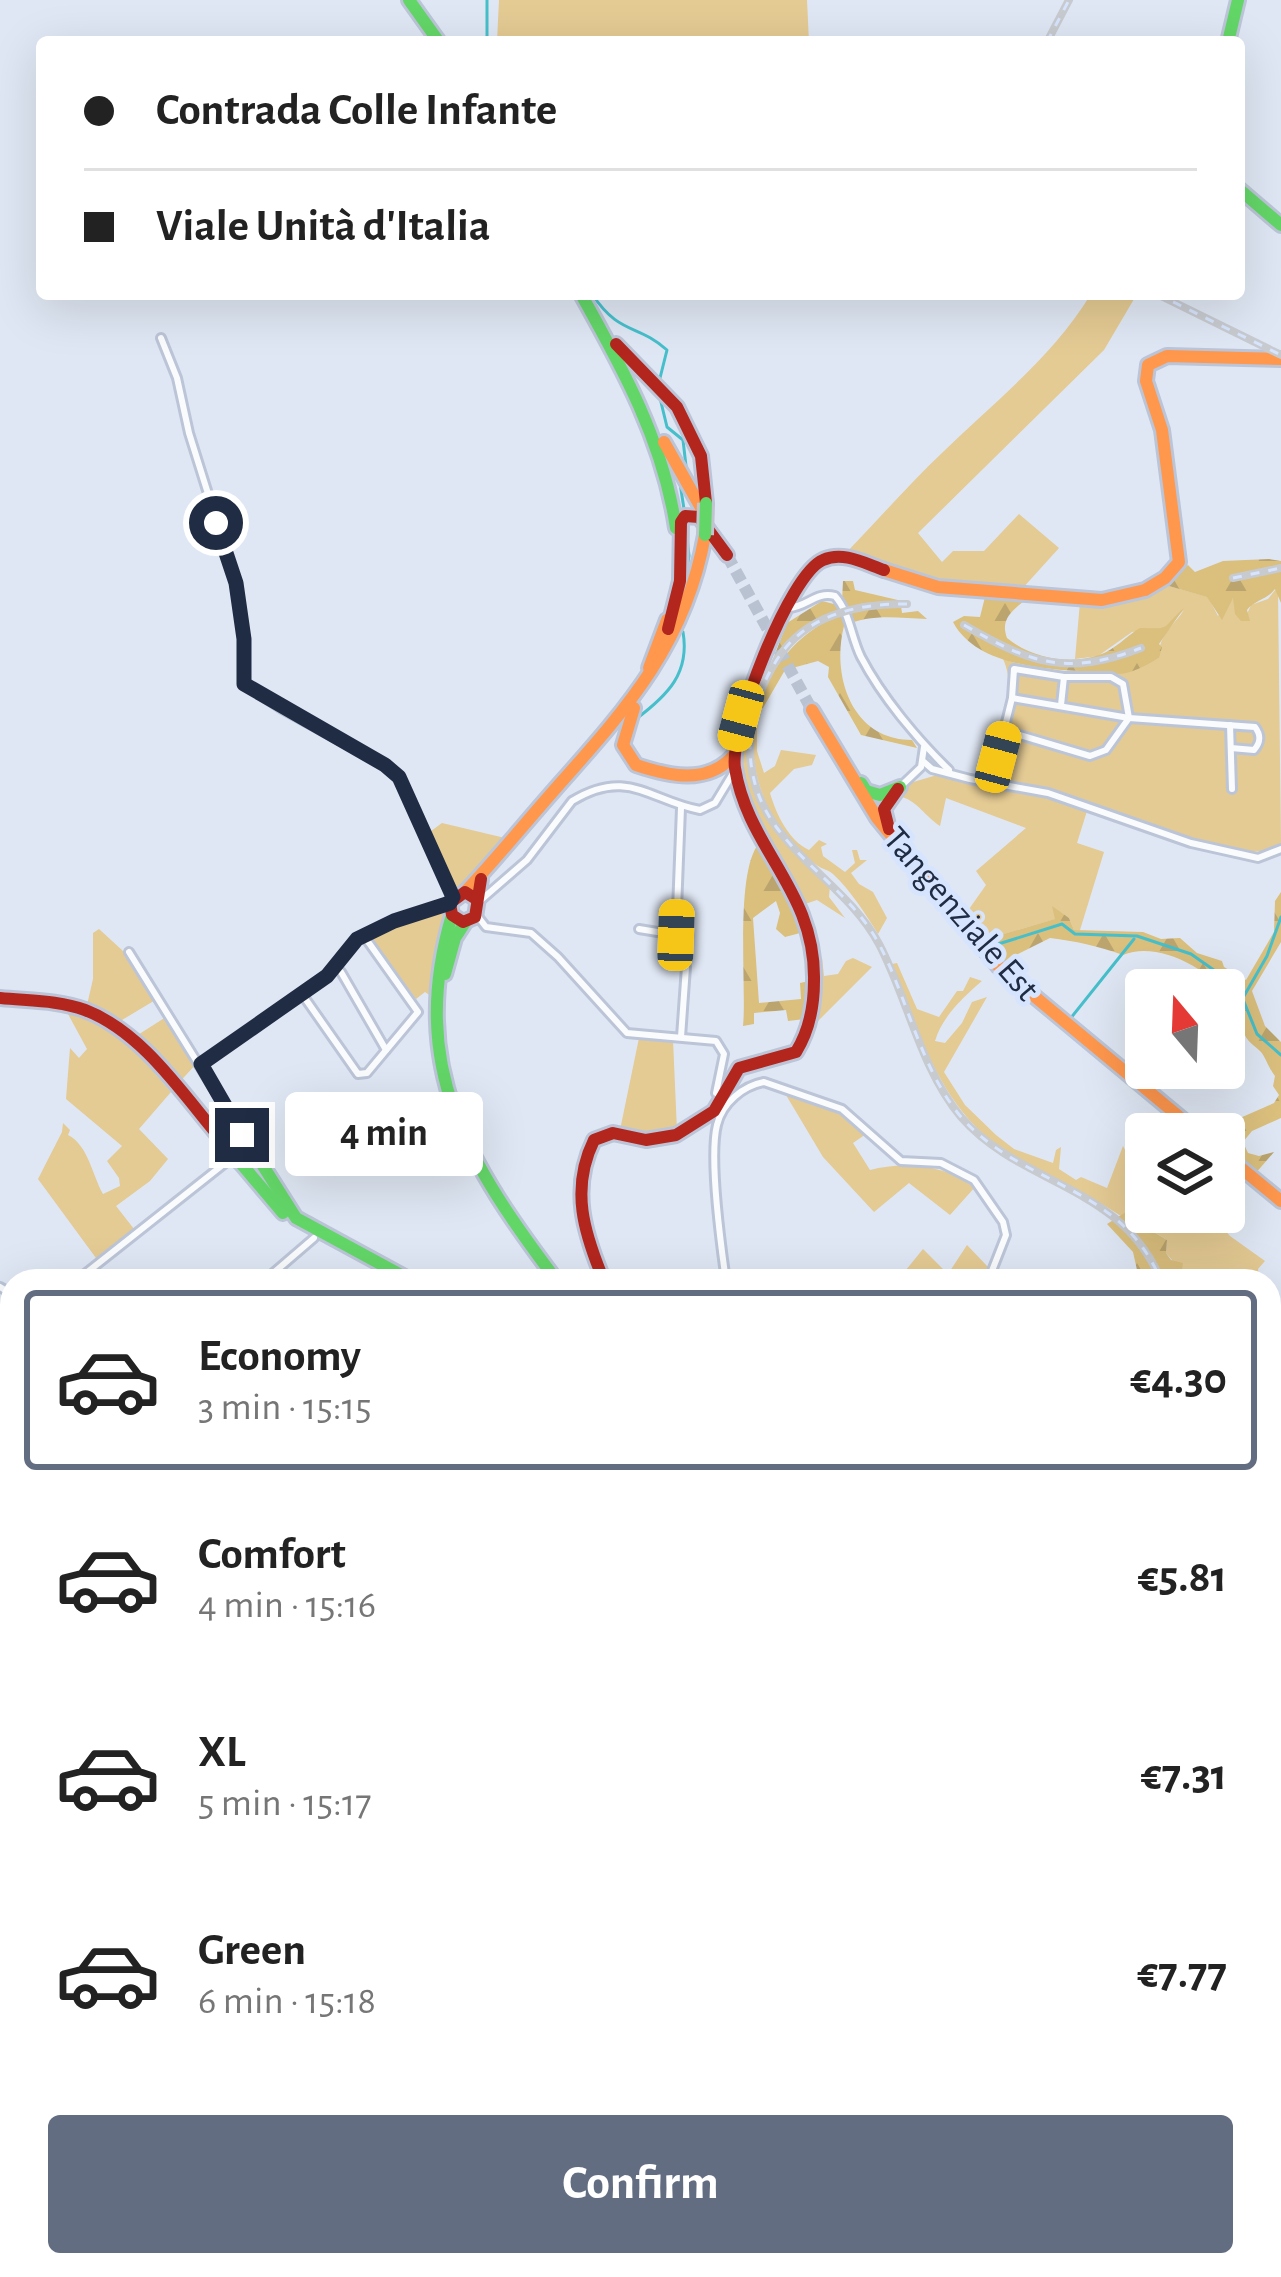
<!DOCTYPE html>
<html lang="en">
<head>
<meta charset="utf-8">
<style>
  body { margin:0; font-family:"Alegreya Sans",sans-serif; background:#f6f6f6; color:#222; height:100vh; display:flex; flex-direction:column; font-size:45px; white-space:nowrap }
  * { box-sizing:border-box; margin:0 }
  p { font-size:39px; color:#767676 }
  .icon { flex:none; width:66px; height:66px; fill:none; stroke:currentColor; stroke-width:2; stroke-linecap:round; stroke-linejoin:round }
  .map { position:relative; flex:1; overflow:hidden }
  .panel { position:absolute; left:0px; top:1269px; width:1281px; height:1008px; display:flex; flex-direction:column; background:#fff; border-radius:36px 36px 0 0; box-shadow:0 12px 48px #0002 }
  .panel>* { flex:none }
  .top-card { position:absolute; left:36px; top:36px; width:1209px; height:264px; border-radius:12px; box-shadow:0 12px 48px #0002; display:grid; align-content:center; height:264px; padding:0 48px; background:#fff }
  .needle { width:78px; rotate:341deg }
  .tools { position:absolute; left:1125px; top:969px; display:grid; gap:24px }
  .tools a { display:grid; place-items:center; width:120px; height:120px; border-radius:12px; background:#fff; box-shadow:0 12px 48px #0002; font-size:60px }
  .end { position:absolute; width:54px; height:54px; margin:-27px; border:15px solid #202c44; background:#fff; box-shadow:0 0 0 6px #fff }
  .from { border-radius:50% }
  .bubble { position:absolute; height:84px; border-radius:12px; background:#fff; box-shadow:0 12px 48px #0002; font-size:39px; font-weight:700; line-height:84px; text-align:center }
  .car { position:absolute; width:36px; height:72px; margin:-36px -18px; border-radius:15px; box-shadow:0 0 9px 3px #0007; background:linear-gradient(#f5c518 24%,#345 0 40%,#f5c518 0 76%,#345 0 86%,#f5c518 0) }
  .top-card b { display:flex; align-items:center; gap:42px; height:114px; font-size:45px }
  .top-card b+b { border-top:3px solid #e0e0e0 }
  .top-card i { width:30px; height:30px; background:#222 }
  ul { padding:21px 0 0; list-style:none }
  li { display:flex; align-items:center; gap:36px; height:180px; margin:0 24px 18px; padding:0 24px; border:6px solid transparent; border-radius:12px }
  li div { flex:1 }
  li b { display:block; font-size:45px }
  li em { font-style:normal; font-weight:700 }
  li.on { border-color:#636d82 }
  li>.icon { width:108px; height:108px; stroke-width:1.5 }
  .action { display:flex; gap:24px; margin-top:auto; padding:24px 48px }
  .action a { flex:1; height:138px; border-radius:12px; background:#636d82; color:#fff; font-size:48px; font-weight:700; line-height:138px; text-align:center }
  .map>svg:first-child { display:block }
</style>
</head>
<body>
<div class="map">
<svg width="1281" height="2277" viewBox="0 0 1281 2277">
  <defs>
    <pattern id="forest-firs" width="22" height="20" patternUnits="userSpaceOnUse" patternTransform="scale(3)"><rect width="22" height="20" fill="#dabf7d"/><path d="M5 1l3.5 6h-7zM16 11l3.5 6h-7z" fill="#bba46d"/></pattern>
  </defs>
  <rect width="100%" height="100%" fill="#dfe7f4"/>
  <!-- grass -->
  <g fill="#e4ca93">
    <path d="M499 0H807L809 42 497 41Z"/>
    <path d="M1091 294H1137L1104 350 918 533 942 562 953 551H984L1019 514 1059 548 1021 590 939 584 845 554C878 520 909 484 943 452 996 400 1051 359 1091 294Z"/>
    <path d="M1162 584 1208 597 1218 616 1233 598 1247 614 1251 605 1268 599 1276 589 1278 591 1281 846C1221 871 1106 806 1044 790 1026 785 1007 783 988 780 997 744 1020 695 1003 659 1053 676 1113 682 1159 658 1158 635 1173 627 1184 610L1166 628 1132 632 1098 656 1075 659 1080 602Z"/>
    <path d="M749 718C744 770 758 813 795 851 807 863 820 872 830 885L829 897 845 918 817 900 805 904C768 839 729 797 745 719Z"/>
    <path d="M753 719 757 722V751L764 773 775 766 781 750 816 755 812 765 794 769 770 793C776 814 789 841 809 850L819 840 827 844 821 847 823 856 845 872 855 863 852 850H857L860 860H867L851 873 859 884 873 892 887 918 878 934C865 913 851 891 833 874 829 870 822 869 818 866 769 833 748 776 753 719Z"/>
    <path d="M937 775 1045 796 1087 811 1077 843 1104 852 1080 930H1074L1069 918 1053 909 1056 919 980 941 962 919 986 885 976 871 1026 828 946 798 940 826C926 817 917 801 902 797L898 804 890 803 910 783Z"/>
    <path d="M442 823 505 838 464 889 452 887 427 834Z"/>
    <path d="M441 908 446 909 448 915 430 989 434 998 425 992 416 999 370 937Z"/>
    <path d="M99 929 123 951 157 999 117 1023 87 1005 93 979V933Z"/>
    <path d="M818 957 822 958 824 976 838 974 846 961 853 958 872 967 814 1025Z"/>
    <path d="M897 963 917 1009 939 1017 957 991H963L970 977 982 981C963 997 942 1017 935 1041L945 1043 962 1023 972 1002 987 997 944 1072 965 1105 996 1135 1014 1149 1053 1163 1056 1150 1061 1147 1059 1169 1076 1180 1081 1177 1107 1188 1123 1146 1131 1161 1146 1167V1209L1121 1216C1082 1190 1038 1172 999 1146 939 1105 918 1029 892 964Z"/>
    <path d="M69 1009 120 1033 171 1092 139 1129 168 1159 150 1181 116 1206 134 1229 96 1258 38 1179 62 1132 63 1123 70 1130 68 1135C88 1145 92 1174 103 1194L120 1186 119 1178 107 1161 122 1146 66 1099 70 1048 79 1058 87 1049 68 1014Z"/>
    <path d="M166 1017 197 1063 175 1087 133 1038Z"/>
    <path d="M639 1038 673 1040 677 1131 651 1136 620 1130Z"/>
    <path d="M786 1095C817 1103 844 1109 866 1134L853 1143 870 1170C904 1161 947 1165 975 1187L950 1215 909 1183 874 1212 823 1157Z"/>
    <path d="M1153 1212H1209L1230 1236 1265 1261 1258 1269 1260 1281 1188 1279 1166 1253 1167 1240 1152 1231 1157 1219Z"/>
    <path d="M967 1245 989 1268 983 1281H897L923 1249 948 1274Z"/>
    <path d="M1269 1654 1281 1658V1802L1269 1807Z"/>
    <path d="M1281 1804V2076L1269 2079V1810Z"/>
  </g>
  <!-- forest -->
  <g fill="url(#forest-firs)">
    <path d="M1269 559 1281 561V603L1275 589C1267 600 1254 600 1247 610L1250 621H1241L1235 614 1233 598 1222 620 1207 597 1162 584 1188 565 1195 572 1223 561Z"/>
    <path d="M843 581H853L855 590 902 601 850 607 851 611 901 606 902 613 918 611 927 619C899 618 870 613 844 626 831 676 852 740 912 740L917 748 861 735 828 677 829 667 818 661 785 670 763 708 756 710C772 665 795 636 839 614L837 611C808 623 787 641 770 667L787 623 822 601 838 605 842 601Z"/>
    <path d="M985 597 1027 598C1016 609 999 617 1007 638 1030 657 1069 666 1099 655 1115 650 1126 636 1140 628 1173 629 1160 629 1184 608L1159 644 1162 647 1159 658C1150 663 1136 671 1126 673 1117 675 1107 673 1098 672 1053 670 977 668 953 622L964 616 980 617Z"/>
    <path d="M760 842 795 894 812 942 806 941 804 932 785 937 776 929 780 913 776 901 753 918 759 1003 801 999 800 983 809 981 807 945 811 946 812 976 805 1019 788 1021 786 1010 754 1013V1024L743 1026C747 987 734 870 760 842Z"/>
    <path d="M1281 892V942L1252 991 1265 1026 1281 1042V1118L1252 1131 1243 1142 1248 1153 1259 1156 1274 1152 1255 1174 1224 1148V1134L1240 1118 1274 1103 1279 1095 1273 1086 1275 1076C1269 1069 1266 1058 1261 1052 1254 1045 1247 1042 1243 1031 1238 1019 1239 1008 1230 997 1209 969 1157 940 1123 955 1098 946 1075 941 1050 938L1016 955C1019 976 1042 986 1048 1006L980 941 1055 919 1052 906 1069 918 1074 930 1143 932 1161 939 1180 938 1197 953 1222 961 1224 967 1246 980 1274 932 1275 901Z"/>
    <path d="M1146 1209 1157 1220 1152 1231 1167 1240 1166 1253 1171 1260 1183 1263 1182 1271 1188 1279 1163 1281 1151 1254 1123 1220 1121 1223 1148 1257 1158 1281H1145L1137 1270 1133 1252 1107 1224 1126 1212Z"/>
  </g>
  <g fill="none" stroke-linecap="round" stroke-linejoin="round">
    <!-- stream -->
    <g stroke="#46bfcb" stroke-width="3">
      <path d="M487 42V0"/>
      <path d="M592 294C620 336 637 323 667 350L659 382"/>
      <path d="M660 398 667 427 683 440 686 466"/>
      <path d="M680 483 684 509"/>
      <path d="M681 604 689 556 687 537"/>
      <path d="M636 719C668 695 690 673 683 632"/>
      <path d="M992 946 1062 924 1075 934 1137 936 1191 954 1238 987 1257 1034 1281 1055"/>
      <path d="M1244 996 1267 956 1281 917"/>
      <path d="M1070 1019 1134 939"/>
      <path d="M1269 1451 1281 1443"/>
    </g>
    <!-- primary-tunnel -->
    <path stroke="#b9c2d1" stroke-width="12" stroke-dasharray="12 6" stroke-linecap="butt" d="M727 555 812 710"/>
    <!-- street casing -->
    <g stroke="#bbc5d7" stroke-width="12">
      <g id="street">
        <path d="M161 338 177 378 189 433 236 583 245 639 244 684 282 709 385 765 399 777 453 897"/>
        <path d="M789 608C807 607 816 591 835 596 850 613 851 637 861 657 882 697 917 739 949 770"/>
        <path d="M1061 705 1064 677"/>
        <path d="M1230 725 1232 789"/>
        <path d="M1006 731 1090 756 1106 750 1129 718 1123 684 1111 677H1064L1014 669 1012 698"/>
        <path d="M924 762 932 769 970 779 1048 793 1191 843 1258 858 1281 849"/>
        <path d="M991 783 1012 698 1129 718 1255 727C1261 735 1261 742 1254 750L1231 748"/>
        <path d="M900 787 921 767 924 747"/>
        <path d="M481 900 527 860 572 801C628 767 650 801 700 810L715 803 735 770"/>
        <path d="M479 918 486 927 531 933 558 957 627 1033 716 1041 724 1054 716 1093"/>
        <path d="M639 929 676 935"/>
        <path d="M129 952 248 1144"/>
        <path d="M335 967 341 972 386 1050"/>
        <path d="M302 994 358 1074 367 1073 418 1012 364 936"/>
        <path d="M681 1037 686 967 676 935 681 808"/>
        <path d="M201 1064 327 976 357 939 394 921 450 903"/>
        <path d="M76 1281 234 1156"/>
        <path d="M264 1281 314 1238"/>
        <path d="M726 1281C721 1246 709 1157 717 1125 722 1103 743 1086 764 1082L842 1109 901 1161 941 1163 974 1180 1003 1222 1006 1235 988 1281"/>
        <path d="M0 1287 12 1294"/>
        <path d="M0 1523 12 1537"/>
        <path d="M0 1552 12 1542"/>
        <path d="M0 1575 12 1590"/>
        <path d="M1269 1808 1281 1803"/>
        <path d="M12 1860 7 1873 12 1901"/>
        <path d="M0 1940 12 1917"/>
        <path d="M1269 2241 1281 2221"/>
        <path d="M393 2265 402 2277"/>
        <path d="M845 2265 847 2277"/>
        <path d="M871 2265 873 2277"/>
        <path d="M1152 2265 1158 2277"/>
        <path d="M778 2266 786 2265"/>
        <path d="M258 2277 263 2265"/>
        <path d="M707 2277 709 2265"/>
        <path d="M1214 2277 1231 2265"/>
      </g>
    </g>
    <!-- fast casing -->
    <g stroke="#bbc5d7" stroke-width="18">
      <g id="fast">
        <path d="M409 0 439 42"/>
        <path d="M1228 42 1238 0"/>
        <path d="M1239 189 1281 225"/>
        <path d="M581 294C623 369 663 441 676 528"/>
        <path d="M861 783 866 791 880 795 900 787"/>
        <path d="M452 915C407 1067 468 1163 557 1281"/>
        <path d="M445 974 455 938 466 921"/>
        <path d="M253 1150 296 1218 412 1281"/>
        <path d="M239 1161 283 1213"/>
        <path d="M0 2147 12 2136"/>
      </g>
    </g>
    <!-- slow casing -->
    <g stroke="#bbc5d7" stroke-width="18">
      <g id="slow">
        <path d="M664 442 704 513"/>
        <path d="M884 570 938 587 1102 600 1145 590 1165 578 1179 562 1162 430 1146 381 1148 365 1167 356 1281 359"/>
        <path d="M649 668 667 620"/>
        <path d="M634 708 623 745 636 765C669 776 707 785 733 756"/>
        <path d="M812 710 877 818 998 966 1200 1134"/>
        <path d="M465 892C497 858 526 822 557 787 627 708 686 643 705 535"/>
        <circle cx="243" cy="1152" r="10"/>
        <path d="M1224 1154 1281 1201"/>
        <path d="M152 2265 153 2277"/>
      </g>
    </g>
    <!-- jam casing -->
    <g stroke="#bbc5d7" stroke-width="18">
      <g id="jam">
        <path d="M616 344 677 407 701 456 706 503"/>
        <path d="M668 629 680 581 681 522 685 516 699 517 727 555"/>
        <path d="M889 829 884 809 898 789"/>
        <path d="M476 899 465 892 450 903 452 915 463 922 475 917 481 879"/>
        <path d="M0 998C28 1001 58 1000 85 1010 148 1034 190 1106 234 1154"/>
        <path d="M604 1281C584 1233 570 1189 594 1140L613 1133 646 1140 676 1135 714 1111 739 1068 796 1052C809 1031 814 1006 814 981 816 890 748 850 735 768 729 731 789 574 823 560 843 551 864 563 884 570"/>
        <path d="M631 2265 636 2277"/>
        <path d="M1133 2265 1137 2277"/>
        <path d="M214 2277 224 2265"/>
      </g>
    </g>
    <!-- street -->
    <use href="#street" stroke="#fafbfd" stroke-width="6"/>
    <!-- fast -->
    <use href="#fast" stroke="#63d668" stroke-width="12"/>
    <!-- slow -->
    <use href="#slow" stroke="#ff974d" stroke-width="12"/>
    <!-- jam -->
    <use href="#jam" stroke="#b3261e" stroke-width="12"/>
    <!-- rail casing -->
    <g stroke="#c7cacf" stroke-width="8">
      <g id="rail">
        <path d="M1047 42 1069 0"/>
        <path d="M1157 294 1281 355"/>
        <path d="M1233 578 1281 568"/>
        <path d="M907 604C859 603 806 615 778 658 744 710 738 776 777 828 808 870 853 896 879 944 908 999 920 1068 961 1117 1022 1187 1122 1184 1161 1281"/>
        <path d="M964 625C1030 663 1066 677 1141 648"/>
        <path d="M1269 1645 1281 1647"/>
      </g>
    </g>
    <!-- rail -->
    <use href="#rail" stroke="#d6e4fd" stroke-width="3" stroke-dasharray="9" stroke-linecap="butt"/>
    <!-- fast-bridge casing -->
    <g stroke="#bfc4ce" stroke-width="18" stroke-linecap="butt">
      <path id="fast-bridge" d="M705 535 706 503"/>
    </g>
    <!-- fast-bridge -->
    <use href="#fast-bridge" stroke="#63d668" stroke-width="12"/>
  </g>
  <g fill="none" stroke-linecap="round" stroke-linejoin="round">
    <!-- route -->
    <path stroke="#202c44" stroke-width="15" d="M216 523 236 583 244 639V684L385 765 399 777 453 897 450 903 394 921 357 939 327 976 201 1064 242 1135"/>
  </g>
  <g text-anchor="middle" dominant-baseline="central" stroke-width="10" stroke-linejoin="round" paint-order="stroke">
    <!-- street labels -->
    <g font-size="36" fill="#202c44" stroke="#d6e4fd">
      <text transform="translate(961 914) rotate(49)">Tangenziale Est</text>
    </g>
  </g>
</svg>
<div class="tools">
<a><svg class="needle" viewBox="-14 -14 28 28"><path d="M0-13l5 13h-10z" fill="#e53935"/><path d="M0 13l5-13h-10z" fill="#767676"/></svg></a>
<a><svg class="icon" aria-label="layers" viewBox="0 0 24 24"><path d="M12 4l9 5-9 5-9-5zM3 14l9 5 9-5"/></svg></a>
</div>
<i class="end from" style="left:216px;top:523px"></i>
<i class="end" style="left:242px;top:1135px"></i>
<div class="bubble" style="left:285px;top:1092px;width:198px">4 min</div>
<i class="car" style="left:741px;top:716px;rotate:195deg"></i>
<i class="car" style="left:998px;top:757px;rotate:15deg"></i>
<i class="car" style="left:676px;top:935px;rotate:2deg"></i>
<div class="top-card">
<b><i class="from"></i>Contrada Colle Infante</b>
<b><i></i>Viale Unità d'Italia</b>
</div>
<section class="panel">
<ul>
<li class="on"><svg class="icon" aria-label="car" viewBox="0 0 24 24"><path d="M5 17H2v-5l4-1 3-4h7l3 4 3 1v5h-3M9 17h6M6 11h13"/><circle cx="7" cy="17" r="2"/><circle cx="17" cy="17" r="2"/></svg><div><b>Economy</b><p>3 min · 15:15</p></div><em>€4.30</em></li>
<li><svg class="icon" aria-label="car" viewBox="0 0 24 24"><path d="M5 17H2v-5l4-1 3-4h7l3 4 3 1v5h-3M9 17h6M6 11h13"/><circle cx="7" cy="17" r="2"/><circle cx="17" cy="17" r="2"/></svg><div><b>Comfort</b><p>4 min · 15:16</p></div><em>€5.81</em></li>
<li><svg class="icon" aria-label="car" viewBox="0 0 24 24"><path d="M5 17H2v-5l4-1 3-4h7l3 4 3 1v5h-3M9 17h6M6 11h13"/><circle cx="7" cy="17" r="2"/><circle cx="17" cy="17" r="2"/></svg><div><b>XL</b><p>5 min · 15:17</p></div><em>€7.31</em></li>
<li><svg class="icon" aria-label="car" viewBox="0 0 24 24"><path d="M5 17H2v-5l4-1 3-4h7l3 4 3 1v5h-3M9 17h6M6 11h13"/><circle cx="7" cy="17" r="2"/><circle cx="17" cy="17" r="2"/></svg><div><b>Green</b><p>6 min · 15:18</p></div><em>€7.77</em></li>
</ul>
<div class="action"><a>Confirm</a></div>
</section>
</div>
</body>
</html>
